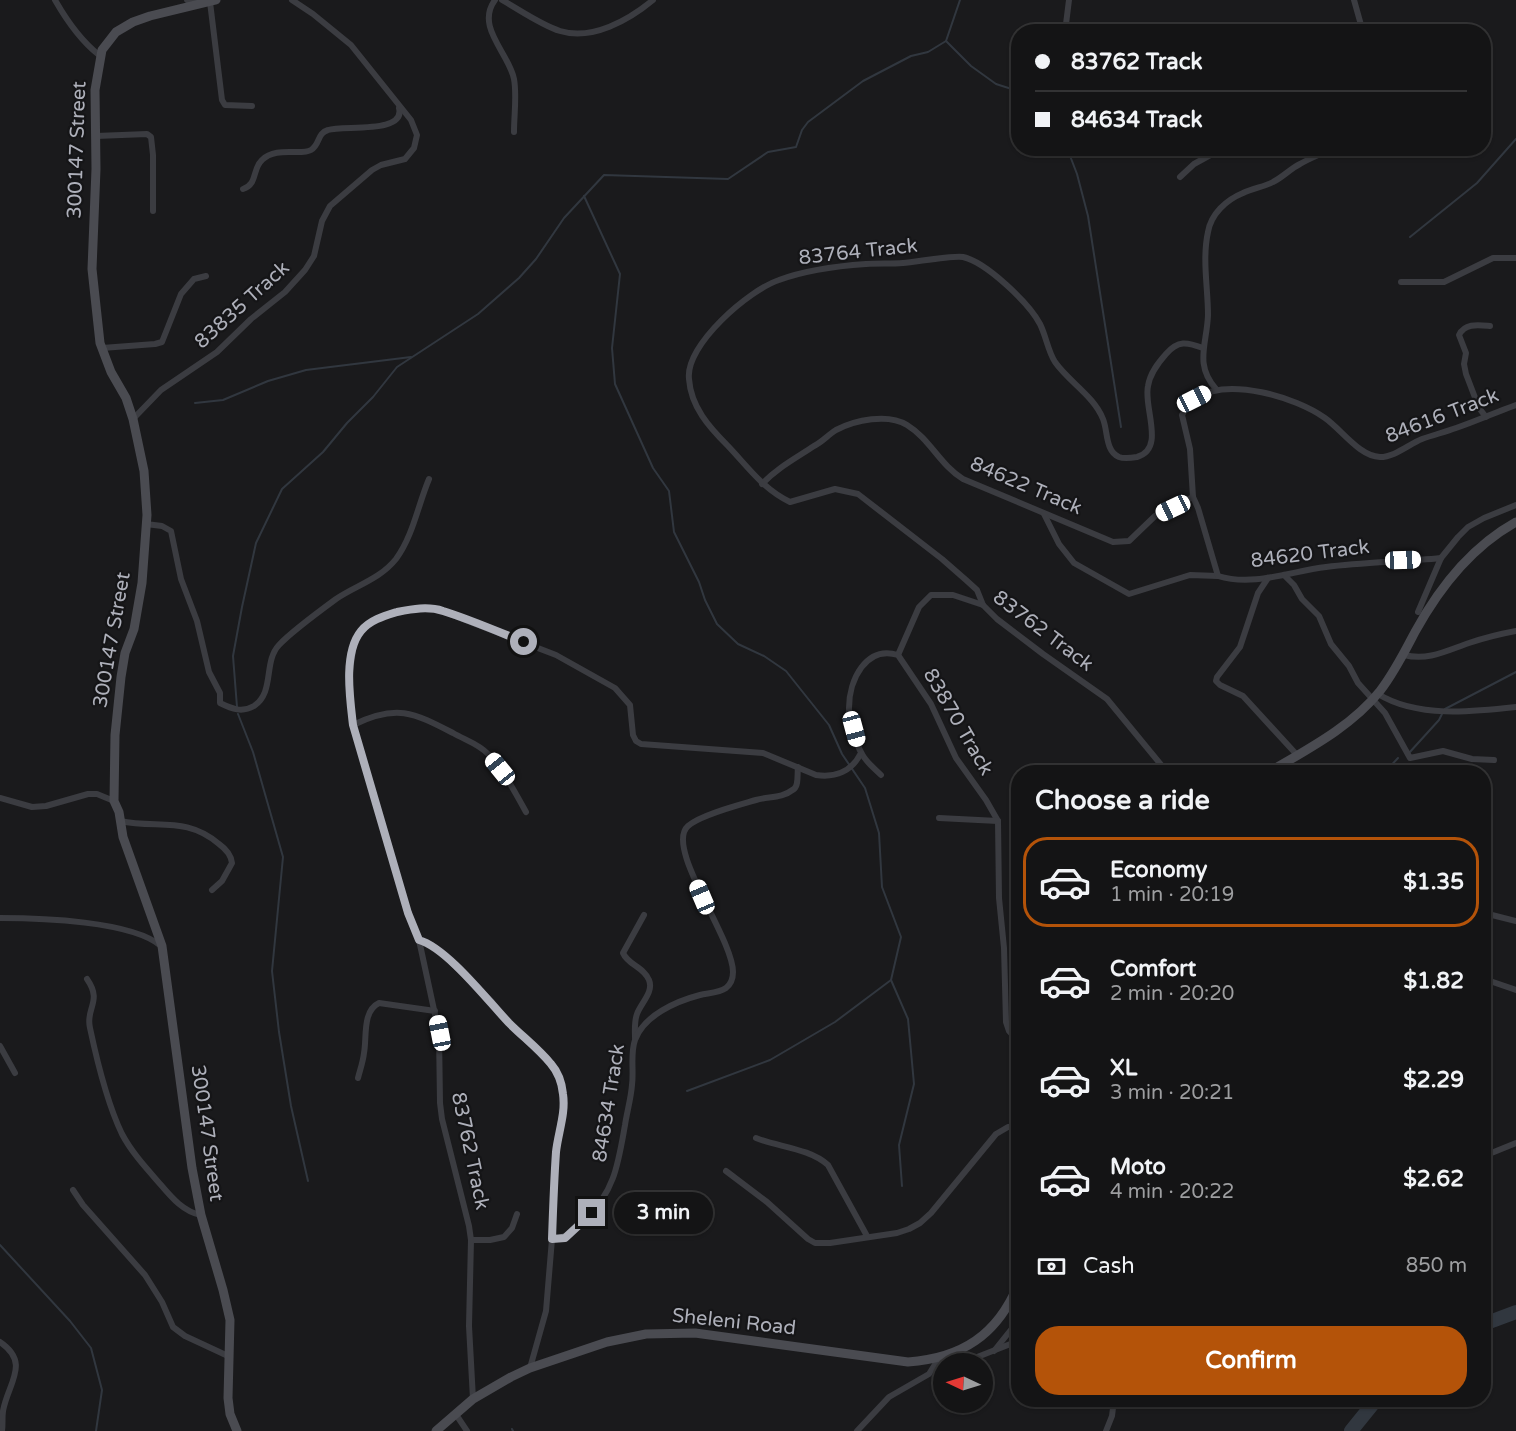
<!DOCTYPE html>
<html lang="en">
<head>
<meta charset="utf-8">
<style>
  body { margin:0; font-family:"Varela Round",sans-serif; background:#1d1d1e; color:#f1f3f6; height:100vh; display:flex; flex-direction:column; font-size:22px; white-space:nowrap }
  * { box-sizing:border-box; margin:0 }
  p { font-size:20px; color:#9d9ea0 }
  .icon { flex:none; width:33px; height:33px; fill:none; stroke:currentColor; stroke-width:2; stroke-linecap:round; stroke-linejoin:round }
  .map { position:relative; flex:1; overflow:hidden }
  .details { position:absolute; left:1011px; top:765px; width:480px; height:642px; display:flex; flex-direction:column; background:#141415; border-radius:24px; box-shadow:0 2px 4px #0004,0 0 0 2px #333334 }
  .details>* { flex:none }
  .top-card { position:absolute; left:1011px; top:24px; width:480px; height:132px; border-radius:24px; box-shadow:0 2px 4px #0004,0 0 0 2px #333334; display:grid; align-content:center; height:132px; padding:0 24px; background:#141415 }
  .needle { width:39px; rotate:274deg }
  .buttons { position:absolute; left:933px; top:1353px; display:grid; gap:12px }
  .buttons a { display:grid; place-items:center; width:60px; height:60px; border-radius:50%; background:#141415; box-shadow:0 2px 4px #0004,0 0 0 2px #333334; font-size:30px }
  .end { position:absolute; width:27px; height:27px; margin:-14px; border:8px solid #aeb0ba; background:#111; box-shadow:0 0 0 3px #111 }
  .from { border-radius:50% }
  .bubble { position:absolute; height:42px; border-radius:21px; background:#141415; box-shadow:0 2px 4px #0004,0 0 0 2px #333334; font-size:20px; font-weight:700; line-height:42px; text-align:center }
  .car { position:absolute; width:18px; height:36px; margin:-18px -9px; border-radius:8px; box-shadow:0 0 4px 2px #0007; background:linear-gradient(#fff 24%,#345 0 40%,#fff 0 76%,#345 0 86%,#fff 0) }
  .top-card b { display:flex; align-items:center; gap:21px; height:57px; font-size:22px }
  .top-card b+b { border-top:2px solid #333334 }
  .top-card i { width:15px; height:15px; background:#f1f3f6 }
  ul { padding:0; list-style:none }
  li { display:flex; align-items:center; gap:18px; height:90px; margin:0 12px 9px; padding:0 12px; border:3px solid transparent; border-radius:24px }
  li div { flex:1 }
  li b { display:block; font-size:22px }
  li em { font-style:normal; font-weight:700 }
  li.active { border-color:#b45309 }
  li>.icon { width:54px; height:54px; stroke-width:1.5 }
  h2 { padding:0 24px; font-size:27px; line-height:72px }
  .pay { display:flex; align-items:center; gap:15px; height:66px; padding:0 24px; font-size:22px }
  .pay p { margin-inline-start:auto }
  .button { display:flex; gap:12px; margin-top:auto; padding:12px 24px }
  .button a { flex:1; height:69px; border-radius:24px; background:#b45309; color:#fff; font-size:24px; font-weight:700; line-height:69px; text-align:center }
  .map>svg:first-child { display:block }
</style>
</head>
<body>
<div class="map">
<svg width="1516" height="1431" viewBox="0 0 1516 1431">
  <rect width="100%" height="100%" fill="#1a1a1c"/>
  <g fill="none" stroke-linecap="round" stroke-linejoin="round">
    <!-- stream -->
    <g stroke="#31373f" stroke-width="2">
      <path d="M946 41 971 66 996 84 1018 91"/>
      <path d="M1067 148 1077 174 1088 216 1121 427"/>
      <path d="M584 196 620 274 612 348 615 384 653 468 669 491 674 532 699 582 705 600 717 624 738 644 764 656 786 671 829 725 842 754 865 788 879 833 882 887 901 937 891 980 835 1022 770 1060 687 1091"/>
      <path d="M1410 237 1477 183 1516 139"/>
      <path d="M195 403 223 400 268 381 306 370 411 357"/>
      <path d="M237 707 233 656 242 607 256 543 282 489 323 452 347 423 373 397 397 367 478 314 519 278 536 259 564 218 604 175 728 179 768 152 796 147 802 130 808 122 863 81 911 56 928 52 946 41 960 0"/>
      <path d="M1445 709 1516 672"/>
      <path d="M238 714 253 752 283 857 272 971 279 1032 291 1106 308 1181"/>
      <path d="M1409 753 1439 720 1442 714"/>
      <path d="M1385 772 1398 758"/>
      <path d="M891 980 908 1019 914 1084 899 1145 902 1186"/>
      <path d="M0 1245 70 1321 91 1348 102 1390 96 1431"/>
      <path d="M512 1429 513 1431"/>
    </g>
    <!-- river -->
    <g stroke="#31373f" stroke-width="14">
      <path d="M1484 1324 1516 1312"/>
      <path d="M1351 1431 1376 1400"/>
    </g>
    <!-- street -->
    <g stroke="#3b3c41" stroke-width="6">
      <path d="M55 0C67 21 80 40 99 55"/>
      <path d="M187 0 198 3"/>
      <path d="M495 0C475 27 509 53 514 79 517 95 514 115 514 132"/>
      <path d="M502 0C520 10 541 25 560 31 592 41 629 20 653 0"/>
      <path d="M1354 0 1363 32"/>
      <path d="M210 2 222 100 225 105 252 106"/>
      <path d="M1065 32 1069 0"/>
      <path d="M96 136 147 134 151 137 153 155V211"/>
      <path d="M1180 177 1194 164 1223 148"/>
      <path d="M243 189C258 184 252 169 262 160 276 146 301 156 311 150 320 145 317 133 328 130 344 125 406 134 399 108"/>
      <path d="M1401 282H1444L1493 258H1516"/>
      <path d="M102 348 155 344 162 342 181 294 194 279 206 276"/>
      <path d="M1216 389C1194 364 1207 344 1208 315 1208 288 1202 259 1208 232 1211 214 1226 200 1243 193 1253 188 1264 187 1273 182 1283 177 1290 169 1300 164 1310 158 1322 154 1333 148"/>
      <path d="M1486 417 1479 408 1466 374 1464 364 1466 353 1459 335C1465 323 1478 325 1490 326"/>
      <path d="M133 419 161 390 217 352 251 319 285 292 305 270 314 256 322 221 330 206 372 170 381 165 405 159 414 148 417 135 411 120 351 45 313 14 292 0"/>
      <path d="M762 484C777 468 796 458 814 446 822 442 828 435 836 430 855 420 888 413 907 425 930 439 940 465 963 479L1113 542 1129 541 1155 516 1193 497"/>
      <path d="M1044 514 1059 544 1074 563 1129 594 1190 575 1218 576"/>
      <path d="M146 524 162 526 171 531 181 579 197 621 209 672 220 693V703C232 709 242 713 254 706 275 692 263 662 279 645 291 632 321 610 336 599 357 585 380 579 396 559 413 536 418 505 429 479"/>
      <path d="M1441 558C1403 562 1364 562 1326 567 1291 571 1254 587 1218 576L1198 508 1193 497 1190 449 1182 415C1186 409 1189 402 1196 398 1229 377 1295 397 1325 418 1342 430 1359 456 1380 457 1395 457 1409 444 1422 439 1433 435 1445 432 1456 428 1477 421 1496 412 1516 405"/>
      <path d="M1284 575 1294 585 1302 599 1319 616 1331 644 1349 666 1358 683 1385 713 1410 758 1443 751 1472 759 1494 760"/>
      <path d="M1268 578 1258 593 1240 647 1217 677 1216 681 1220 685 1243 696 1297 755"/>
      <path d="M983 605 977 590 966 580 942 559 858 494 835 489 790 502C763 489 748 467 728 446 709 427 691 407 689 379 685 345 749 290 779 280 806 270 837 266 866 264 878 263 891 264 903 263 916 262 954 255 963 257 986 262 1029 303 1040 324 1046 336 1048 351 1055 362 1069 382 1094 396 1103 419 1108 431 1105 451 1119 457 1124 459 1131 458 1137 457 1166 449 1143 407 1148 386 1150 373 1158 363 1166 354 1178 340 1187 342 1203 348"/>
      <path d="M1418 612 1441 558 1458 537 1468 527 1484 518 1516 505"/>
      <path d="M898 655 919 607 931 595H953L983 605 997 619 1043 654 1107 699 1167 772"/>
      <path d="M1404 655C1428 661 1446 651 1469 643 1484 638 1500 634 1516 631"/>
      <path d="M1378 694C1417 718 1472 712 1516 707"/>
      <path d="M353 725C396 704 413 712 453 733 465 740 479 744 488 754 504 771 515 792 526 812"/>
      <path d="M1288 761 1295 772"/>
      <path d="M881 775C874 768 866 762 862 754 855 742 849 721 849 708 849 680 866 645 898 655L931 704 956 758 986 800 998 821 999 898 1004 948 1006 1022 1009 1031 1018 1041"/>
      <path d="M0 798 32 807 46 806 88 794H97L114 801"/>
      <path d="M939 818 998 821"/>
      <path d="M120 821C158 829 186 816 219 844 226 849 231 854 232 863L222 881 212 890"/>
      <path d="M1484 913 1516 921"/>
      <path d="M0 918C40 918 132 921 161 946"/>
      <path d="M419 940 432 945 443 954 492 1002 507 1021 553 1066 562 1087 563 1108 556 1152 552 1239 546 1311 530 1368"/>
      <path d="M87 979C103 1002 85 1008 90 1028 97 1061 107 1103 122 1134 132 1153 147 1169 161 1185 172 1198 184 1212 201 1215"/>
      <path d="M1484 979 1516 990"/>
      <path d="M635 1038C635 1031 634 1022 637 1014 641 1003 654 992 649 980 644 967 628 965 623 953L644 915"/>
      <path d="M0 1046 15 1073"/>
      <path d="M358 1078C360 1070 363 1062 364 1053 367 1038 362 1011 379 1003L435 1011"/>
      <path d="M756 1138C778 1147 809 1148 828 1165L867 1236"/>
      <path d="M1484 1156 1516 1143"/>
      <path d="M726 1171 767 1202 808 1239 815 1243H830L897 1233 909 1229 920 1223 931 1213 996 1134 1008 1127 1018 1126"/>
      <path d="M73 1190 83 1205 145 1275 162 1302 173 1327 185 1336 228 1356"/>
      <path d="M552 1239C568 1238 575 1230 586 1219 615 1190 618 1164 625 1125 627 1112 631 1098 632 1085 634 1070 630 1054 635 1040 644 1015 677 1001 700 995 708 993 719 993 726 988 731 984 733 978 733 972 733 938 664 847 688 826 700 815 739 805 756 800 769 796 781 799 794 789 799 785 797 773 798 767"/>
      <path d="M471 1240H490L504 1237 512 1228 517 1214"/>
      <path d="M0 1342C31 1363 8 1383 3 1411 2 1418 3 1425 2 1431"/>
      <path d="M994 1351 1018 1321"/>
      <path d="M951 1364 967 1361 1018 1341"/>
      <path d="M473 1399 469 1326 471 1240 469 1226 442 1119 440 1103 439 1033 419 940 408 913 353 725 349 677 354 644 361 631 366 625 382 617 399 612 420 608 433 609 442 611 556 655 615 688 630 705 633 735 636 741 641 744 763 753 816 775C836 778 852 771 861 753"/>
      <path d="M455 1413 467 1431"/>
      <path d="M857 1431 889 1397 929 1374 939 1358"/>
      <path d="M1106 1431 1112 1416 1114 1400"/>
    </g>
    <!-- secondary -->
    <g stroke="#4a4b51" stroke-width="9">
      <path d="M216 0 150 16 133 22 116 32 102 50 95 90 96 169 92 269 100 343 111 372 126 398 133 419 144 471 147 515 142 583 134 629 125 653 121 677 115 735 114 801 119 812 123 837 162 946 192 1168 201 1215 223 1290 230 1320 228 1398 230 1414 237 1431"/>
      <path d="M1269 772C1308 749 1351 727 1380 691 1394 673 1404 653 1415 632 1439 588 1471 547 1516 522"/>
      <path d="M436 1431 473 1399 511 1377 530 1368 607 1342 646 1334 695 1333 908 1362C962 1358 997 1335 1018 1285"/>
    </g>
  </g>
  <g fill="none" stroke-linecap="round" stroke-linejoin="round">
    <!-- route -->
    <path stroke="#aeb0ba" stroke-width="8" d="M524 642C499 632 469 619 443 611 428 606 412 609 397 612 384 616 370 620 361 631 343 653 350 699 353 725L408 913 419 940C447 948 488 1001 509 1023 523 1037 539 1049 551 1064 558 1072 562 1084 563 1094 566 1113 558 1133 556 1152 554 1181 553 1210 552 1239L565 1238 592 1213"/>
  </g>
  <g text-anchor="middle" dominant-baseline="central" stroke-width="4.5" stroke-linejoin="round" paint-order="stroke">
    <!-- street labels -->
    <g font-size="20" fill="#aeb0ba" stroke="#151517">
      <text transform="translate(77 150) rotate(-88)">300147 Street</text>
      <text transform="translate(858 252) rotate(-6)">83764 Track</text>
      <text transform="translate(242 305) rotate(-42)">83835 Track</text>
      <text transform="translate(1442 416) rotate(-21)">84616 Track</text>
      <text transform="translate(1026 486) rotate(23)">84622 Track</text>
      <text transform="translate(1310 554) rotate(-7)">84620 Track</text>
      <text transform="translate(1043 631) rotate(37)">83762 Track</text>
      <text transform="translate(112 640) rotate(-80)">300147 Street</text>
      <text transform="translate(958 722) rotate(60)">83870 Track</text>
      <text transform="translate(609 1103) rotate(-81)">84634 Track</text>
      <text transform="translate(207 1133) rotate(82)">300147 Street</text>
      <text transform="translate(470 1151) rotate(78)">83762 Track</text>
      <text transform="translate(734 1322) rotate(6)">Sheleni Road</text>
    </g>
  </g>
</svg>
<div class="buttons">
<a><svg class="needle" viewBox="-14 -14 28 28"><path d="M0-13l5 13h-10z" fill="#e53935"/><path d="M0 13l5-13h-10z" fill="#9d9ea0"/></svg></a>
</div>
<i class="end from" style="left:524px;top:642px"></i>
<i class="end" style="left:592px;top:1213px"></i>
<div class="bubble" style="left:614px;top:1192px;width:99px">3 min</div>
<i class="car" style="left:1194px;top:399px;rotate:63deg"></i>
<i class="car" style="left:1173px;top:508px;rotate:245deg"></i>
<i class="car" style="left:1403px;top:560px;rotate:88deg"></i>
<i class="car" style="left:854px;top:729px;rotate:165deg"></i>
<i class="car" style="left:500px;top:769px;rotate:321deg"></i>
<i class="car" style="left:702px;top:897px;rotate:337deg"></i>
<i class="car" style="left:440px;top:1033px;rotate:349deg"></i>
<div class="top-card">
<b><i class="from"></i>83762 Track</b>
<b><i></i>84634 Track</b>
</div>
<section class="details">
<h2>Choose a ride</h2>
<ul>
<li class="active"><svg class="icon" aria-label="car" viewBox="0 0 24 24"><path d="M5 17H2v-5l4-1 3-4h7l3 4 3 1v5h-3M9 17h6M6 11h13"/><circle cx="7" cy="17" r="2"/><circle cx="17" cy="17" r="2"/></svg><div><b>Economy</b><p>1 min · 20:19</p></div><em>$1.35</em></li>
<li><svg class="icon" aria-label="car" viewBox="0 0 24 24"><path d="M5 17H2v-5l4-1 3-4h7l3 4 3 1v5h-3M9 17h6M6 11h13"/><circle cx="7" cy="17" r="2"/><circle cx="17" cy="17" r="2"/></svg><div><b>Comfort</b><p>2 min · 20:20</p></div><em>$1.82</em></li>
<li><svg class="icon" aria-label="car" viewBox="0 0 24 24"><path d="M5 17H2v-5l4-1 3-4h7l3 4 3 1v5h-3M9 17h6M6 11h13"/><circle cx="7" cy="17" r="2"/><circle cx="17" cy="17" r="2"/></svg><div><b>XL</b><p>3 min · 20:21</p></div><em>$2.29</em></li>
<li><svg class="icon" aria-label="car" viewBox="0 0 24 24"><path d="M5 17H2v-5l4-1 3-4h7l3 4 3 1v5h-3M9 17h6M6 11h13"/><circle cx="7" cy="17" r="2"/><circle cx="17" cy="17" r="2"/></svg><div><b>Moto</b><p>4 min · 20:22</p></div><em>$2.62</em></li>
</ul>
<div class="pay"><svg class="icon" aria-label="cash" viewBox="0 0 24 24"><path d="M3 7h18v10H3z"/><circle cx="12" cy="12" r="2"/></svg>Cash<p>850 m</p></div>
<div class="button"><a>Confirm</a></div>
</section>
</div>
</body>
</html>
